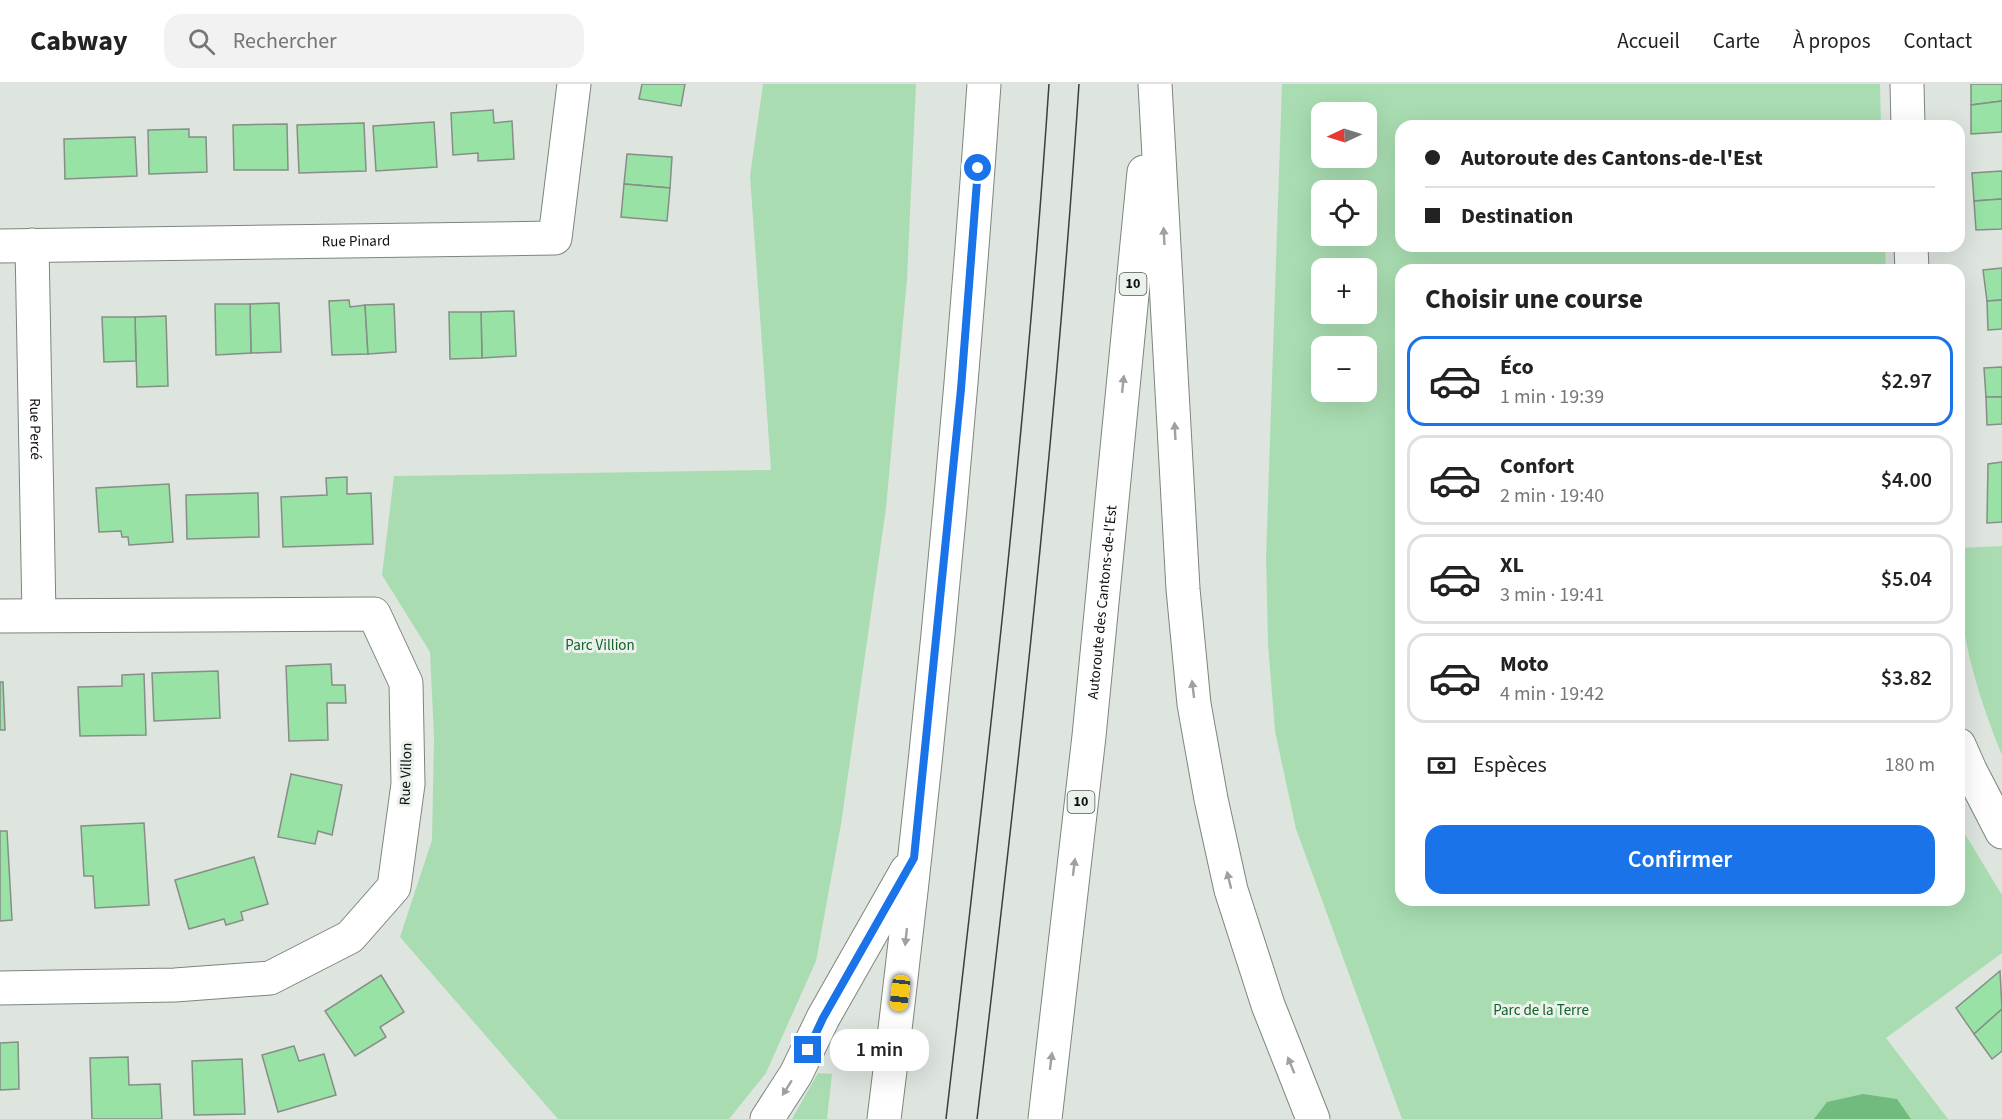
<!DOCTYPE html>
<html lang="fr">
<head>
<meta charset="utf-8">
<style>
  body { margin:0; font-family:"Source Sans 3",sans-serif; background:#f2f2f2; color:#222; height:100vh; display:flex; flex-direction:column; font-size:22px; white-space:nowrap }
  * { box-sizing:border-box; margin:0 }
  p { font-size:20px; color:#767676 }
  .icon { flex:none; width:33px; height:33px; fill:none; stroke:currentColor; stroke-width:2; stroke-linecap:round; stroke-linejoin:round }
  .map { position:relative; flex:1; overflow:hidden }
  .details { position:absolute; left:1395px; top:180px; width:570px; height:642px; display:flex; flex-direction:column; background:#fff; border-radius:18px; box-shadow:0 6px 24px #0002 }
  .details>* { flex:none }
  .top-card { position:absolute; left:1395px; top:36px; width:570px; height:132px; border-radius:18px; box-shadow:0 6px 24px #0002; display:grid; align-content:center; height:132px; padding:0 30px; background:#fff }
  .needle { width:39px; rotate:266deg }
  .buttons { position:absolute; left:1311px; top:18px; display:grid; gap:12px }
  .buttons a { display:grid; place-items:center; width:66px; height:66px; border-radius:12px; background:#fff; box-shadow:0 6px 24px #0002; font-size:30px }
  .end { position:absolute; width:27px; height:27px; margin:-14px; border:8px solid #1a73e8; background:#fff; box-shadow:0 0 0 3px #fff }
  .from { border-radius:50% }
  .bubble { position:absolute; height:42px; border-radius:18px; background:#fff; box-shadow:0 6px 24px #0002; font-size:20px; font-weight:600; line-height:42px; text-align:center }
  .car { position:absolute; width:18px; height:36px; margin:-18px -9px; border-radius:8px; box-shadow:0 0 4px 2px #0007; background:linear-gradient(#f5c518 24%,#345 0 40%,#f5c518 0 76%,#345 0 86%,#f5c518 0) }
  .top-card b { display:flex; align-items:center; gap:21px; height:57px; font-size:22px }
  .top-card b+b { border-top:2px solid #e0e0e0 }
  .top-card i { width:15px; height:15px; background:#222 }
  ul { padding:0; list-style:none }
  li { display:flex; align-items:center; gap:18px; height:90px; margin:0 12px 9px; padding:0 18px; border:3px solid #e0e0e0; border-radius:18px }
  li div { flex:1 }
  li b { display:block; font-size:22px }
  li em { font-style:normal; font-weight:600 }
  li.on { border-color:#1a73e8 }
  li>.icon { width:54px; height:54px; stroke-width:1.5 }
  h2 { padding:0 30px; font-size:27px; line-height:72px }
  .pay { display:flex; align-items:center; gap:15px; height:66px; padding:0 30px; font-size:22px }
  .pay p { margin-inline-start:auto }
  .cta { display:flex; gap:12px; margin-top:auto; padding:12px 30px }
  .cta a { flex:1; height:69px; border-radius:18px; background:#1a73e8; color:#fff; font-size:24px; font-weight:600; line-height:69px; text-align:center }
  header { display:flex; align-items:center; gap:36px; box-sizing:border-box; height:84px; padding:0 30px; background:#fff; border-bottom:2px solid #e0e0e0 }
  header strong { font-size:28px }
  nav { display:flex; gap:33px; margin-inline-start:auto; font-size:21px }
  .search { width:420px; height:54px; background:#f2f2f2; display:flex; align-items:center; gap:15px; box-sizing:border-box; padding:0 21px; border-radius:18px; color:#767676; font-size:22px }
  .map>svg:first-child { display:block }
</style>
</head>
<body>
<header>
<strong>Cabway</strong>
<div class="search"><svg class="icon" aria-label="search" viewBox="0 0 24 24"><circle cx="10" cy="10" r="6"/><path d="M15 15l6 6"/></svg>Rechercher</div>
<nav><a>Accueil</a><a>Carte</a><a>À propos</a><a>Contact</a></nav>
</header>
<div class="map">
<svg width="2002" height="1035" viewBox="0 0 2002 1035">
  <rect width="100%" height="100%" fill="#dde5de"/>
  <!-- green -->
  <g fill="#a9ddb1" fill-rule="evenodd">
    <path d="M763 0H916L907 195 886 424 841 740 816 877 766 989 729 1035H558L400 853 432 756 434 653 430 568 382 491 394 392 771 386 750 92Z"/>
    <path d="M1282 0H1880L1881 42H1401V162H1885L1886 186H1401V816H1959V740L2002 811V869L1886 954 1948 1035H1402L1296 745 1275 647 1268 560 1266 474ZM1322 28H1366V74H1322ZM1322 106H1366V152H1322ZM1322 184H1366V230H1322ZM1322 262H1366V308H1322Z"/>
    <path d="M2002 462V671C1981 620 1964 565 1959 510 1958 495 1959 479 1959 464Z"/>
    <path d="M818 989 832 990 827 1035H792Z"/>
  </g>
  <!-- forest -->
  <path fill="#72bb7f" d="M1863 1010 1897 1015 1911 1035H1814L1827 1018Z"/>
  <!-- building -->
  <g fill="#98e2a5" stroke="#868e87" stroke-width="1.5">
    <path d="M642 0H685L681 22 639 15Z"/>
    <path d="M1971 0H2002V17L1971 21Z"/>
    <path d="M2002 17V48L1971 50V21Z"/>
    <path d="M493 26 494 39 512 37 514 75 478 77V69L453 71 451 29Z"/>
    <path d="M434 38 437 83 376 87 373 42Z"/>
    <path d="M364 39 366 87 299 89 297 41Z"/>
    <path d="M287 40 288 86H234L233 41Z"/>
    <path d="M189 45V53H206L207 88 149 90 148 46Z"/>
    <path d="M135 53 137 92 65 95 64 55Z"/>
    <path d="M627 70 672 73 670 104 624 100Z"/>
    <path d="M2002 87V115L1974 117 1972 89Z"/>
    <path d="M624 100 670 104 667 137 621 133Z"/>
    <path d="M2002 115V145L1976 146 1974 117Z"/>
    <path d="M2002 184V216L1987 217 1983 186Z"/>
    <path d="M349 216 350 223 365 221 368 270 332 271 329 217Z"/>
    <path d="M2002 216V245L1988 246 1987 217Z"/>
    <path d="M279 219 281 268 251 269 250 220Z"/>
    <path d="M215 220H250L251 269 216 271Z"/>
    <path d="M394 220 396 268 368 270 365 221Z"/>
    <path d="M514 227 516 272 482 274 481 228Z"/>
    <path d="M449 228H481L482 274 450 275Z"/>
    <path d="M166 232 168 302 137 303 135 233Z"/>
    <path d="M102 233H135L136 277 104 278Z"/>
    <path d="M2002 283V313H1986L1984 284Z"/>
    <path d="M1986 313H2002V340L1987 341Z"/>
    <path d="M2002 378V438L1987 439 1988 380Z"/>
    <path d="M347 393V410L371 409 373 460 283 463 281 413 327 411 326 394Z"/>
    <path d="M169 400 173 458 129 461 128 453H122L121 447 99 448 96 404Z"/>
    <path d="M258 409 259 453 187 455 186 411Z"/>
    <path d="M331 580 332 601H345L346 619H327L328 656 289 657 286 582Z"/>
    <path d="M218 587 220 634 154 637 152 589Z"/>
    <path d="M144 590 146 651 80 652 78 603 122 602V591Z"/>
    <path d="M0 598H3L5 646H0Z"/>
    <path d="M291 690 342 701 332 751 318 747 315 760 278 753Z"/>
    <path d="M144 739 149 821 95 824 93 792H84L81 742Z"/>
    <path d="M0 747H7L12 836 0 837Z"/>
    <path d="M254 773 268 820 241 828 243 836 226 841 224 835 189 845 175 796Z"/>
    <path d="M2000 887 2002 925 1974 950 1956 924Z"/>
    <path d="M381 891 404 928 380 943 386 953 355 972 325 927Z"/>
    <path d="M2002 925V967L1992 975 1974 950Z"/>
    <path d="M18 958 19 1005 0 1006V959Z"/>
    <path d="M294 962 299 977 324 970 336 1011 278 1028 262 971Z"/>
    <path d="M128 973 129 1001 160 1000 162 1035H92L90 974Z"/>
    <path d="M242 975 245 1030 194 1031 192 977Z"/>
  </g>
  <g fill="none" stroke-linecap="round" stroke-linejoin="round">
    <!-- minor casing -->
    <g stroke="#7d857e" stroke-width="35">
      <g id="minor">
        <path d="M1907 0 1908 42"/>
        <path id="s1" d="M32 161 39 531"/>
        <path id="s2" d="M0 162 555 154 574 0"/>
        <path d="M1911 162 1912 186"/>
        <path d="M0 532 374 530 406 599 408 700 394 803 350 853 270 894 175 901 0 904"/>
        <path d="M1959 661 1970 686 2002 748"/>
      </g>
    </g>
    <!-- highway casing -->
    <g stroke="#7d857e" stroke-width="35">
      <g id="highway">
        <path d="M1155 0 1183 505 1194 620 1211 715 1231 806 1268 921 1313 1035"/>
        <path d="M767 1035 796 990 823 934 907 786"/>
        <path d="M884 1035C927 691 960 346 984 0"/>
        <path id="s3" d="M1045 1035 1089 652 1144 88"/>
      </g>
    </g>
    <!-- minor -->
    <use href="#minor" stroke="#fff" stroke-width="33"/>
    <!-- highway -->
    <use href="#highway" stroke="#fff" stroke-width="33"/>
    <!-- tram -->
    <g stroke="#3b3f3b" stroke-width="1.5">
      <path d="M946 1035C986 690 1026 347 1049 0"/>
      <path d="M977 1035C1018 691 1056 346 1079 0"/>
    </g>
  </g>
  <!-- one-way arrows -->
  <defs><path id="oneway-solid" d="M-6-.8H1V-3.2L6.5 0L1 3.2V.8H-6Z" transform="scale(1.5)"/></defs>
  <g fill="#9fa09f">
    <use href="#oneway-solid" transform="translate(1164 152) rotate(-93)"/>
    <use href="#oneway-solid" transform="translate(1123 300) rotate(-84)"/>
    <use href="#oneway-solid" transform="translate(1175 347) rotate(-93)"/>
    <use href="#oneway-solid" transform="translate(1193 605) rotate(-97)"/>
    <use href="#oneway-solid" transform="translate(1074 783) rotate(-83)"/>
    <use href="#oneway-solid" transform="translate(1229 796) rotate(-104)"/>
    <use href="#oneway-solid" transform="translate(906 853) rotate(96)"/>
    <use href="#oneway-solid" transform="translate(1051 977) rotate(-83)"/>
    <use href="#oneway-solid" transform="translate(1291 981) rotate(-112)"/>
    <use href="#oneway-solid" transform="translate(787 1004) rotate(122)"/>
  </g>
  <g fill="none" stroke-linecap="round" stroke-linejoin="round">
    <!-- route -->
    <path stroke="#1a73e8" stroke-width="8" d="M808 966 823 934 914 774 961 305 978 84"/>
  </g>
  <g text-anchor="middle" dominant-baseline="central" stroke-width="6" stroke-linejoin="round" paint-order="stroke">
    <!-- shield labels -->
    <g fill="#eaf2eb" stroke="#505450" stroke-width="1.5">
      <rect x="1119.5" y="189" width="27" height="22" rx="4.5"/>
      <rect x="1067.5" y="707" width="27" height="22" rx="4.5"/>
    </g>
    <g font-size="14" font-weight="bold" fill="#0e110e">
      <text x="1133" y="200">10</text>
      <text x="1081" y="718">10</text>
    </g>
    <!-- street labels -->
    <g font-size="15" fill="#0e110e" stroke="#eaf2eb">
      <text stroke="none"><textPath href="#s2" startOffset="356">Rue Pinard</textPath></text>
      <text stroke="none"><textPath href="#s1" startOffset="184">Rue Percé</textPath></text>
      <text stroke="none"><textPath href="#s3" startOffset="520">Autoroute des Cantons-de-l'Est</textPath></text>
      <text transform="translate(406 690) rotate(-88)">Rue Villon</text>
    </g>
    <!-- park labels -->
    <g font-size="15" fill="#11622b" stroke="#eaf2eb">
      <text x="600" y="561">Parc Villion</text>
      <text x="1541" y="926">Parc de la Terre</text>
    </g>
  </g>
</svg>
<div class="buttons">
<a><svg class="needle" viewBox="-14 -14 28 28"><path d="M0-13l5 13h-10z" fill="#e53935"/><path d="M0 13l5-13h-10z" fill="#767676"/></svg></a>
<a><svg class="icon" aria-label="locate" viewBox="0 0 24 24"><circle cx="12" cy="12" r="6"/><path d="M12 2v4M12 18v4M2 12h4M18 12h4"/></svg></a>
<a>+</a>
<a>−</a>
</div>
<i class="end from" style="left:978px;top:84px"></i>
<i class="end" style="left:808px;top:966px"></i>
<div class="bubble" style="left:830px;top:945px;width:99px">1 min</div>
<i class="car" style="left:900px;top:909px;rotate:187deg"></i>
<div class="top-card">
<b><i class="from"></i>Autoroute des Cantons-de-l'Est</b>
<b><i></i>Destination</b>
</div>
<section class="details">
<h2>Choisir une course</h2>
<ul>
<li class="on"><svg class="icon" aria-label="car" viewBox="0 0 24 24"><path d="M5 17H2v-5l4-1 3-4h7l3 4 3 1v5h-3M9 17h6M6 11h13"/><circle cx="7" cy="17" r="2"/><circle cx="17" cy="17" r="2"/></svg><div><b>Éco</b><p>1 min · 19:39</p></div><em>$2.97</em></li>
<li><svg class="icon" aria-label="car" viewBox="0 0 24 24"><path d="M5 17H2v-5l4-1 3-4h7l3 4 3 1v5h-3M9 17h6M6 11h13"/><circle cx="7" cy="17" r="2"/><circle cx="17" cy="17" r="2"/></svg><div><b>Confort</b><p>2 min · 19:40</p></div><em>$4.00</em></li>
<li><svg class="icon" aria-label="car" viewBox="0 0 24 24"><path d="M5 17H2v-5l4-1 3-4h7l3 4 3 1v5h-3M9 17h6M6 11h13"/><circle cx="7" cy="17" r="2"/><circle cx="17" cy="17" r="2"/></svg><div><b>XL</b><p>3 min · 19:41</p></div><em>$5.04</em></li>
<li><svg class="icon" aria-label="car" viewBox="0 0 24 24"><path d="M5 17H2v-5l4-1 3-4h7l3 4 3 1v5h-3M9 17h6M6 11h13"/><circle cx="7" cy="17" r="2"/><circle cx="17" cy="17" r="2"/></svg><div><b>Moto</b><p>4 min · 19:42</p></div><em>$3.82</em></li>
</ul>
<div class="pay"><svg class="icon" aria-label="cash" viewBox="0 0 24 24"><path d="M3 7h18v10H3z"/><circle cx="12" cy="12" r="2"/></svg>Espèces<p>180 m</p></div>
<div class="cta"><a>Confirmer</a></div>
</section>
</div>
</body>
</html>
